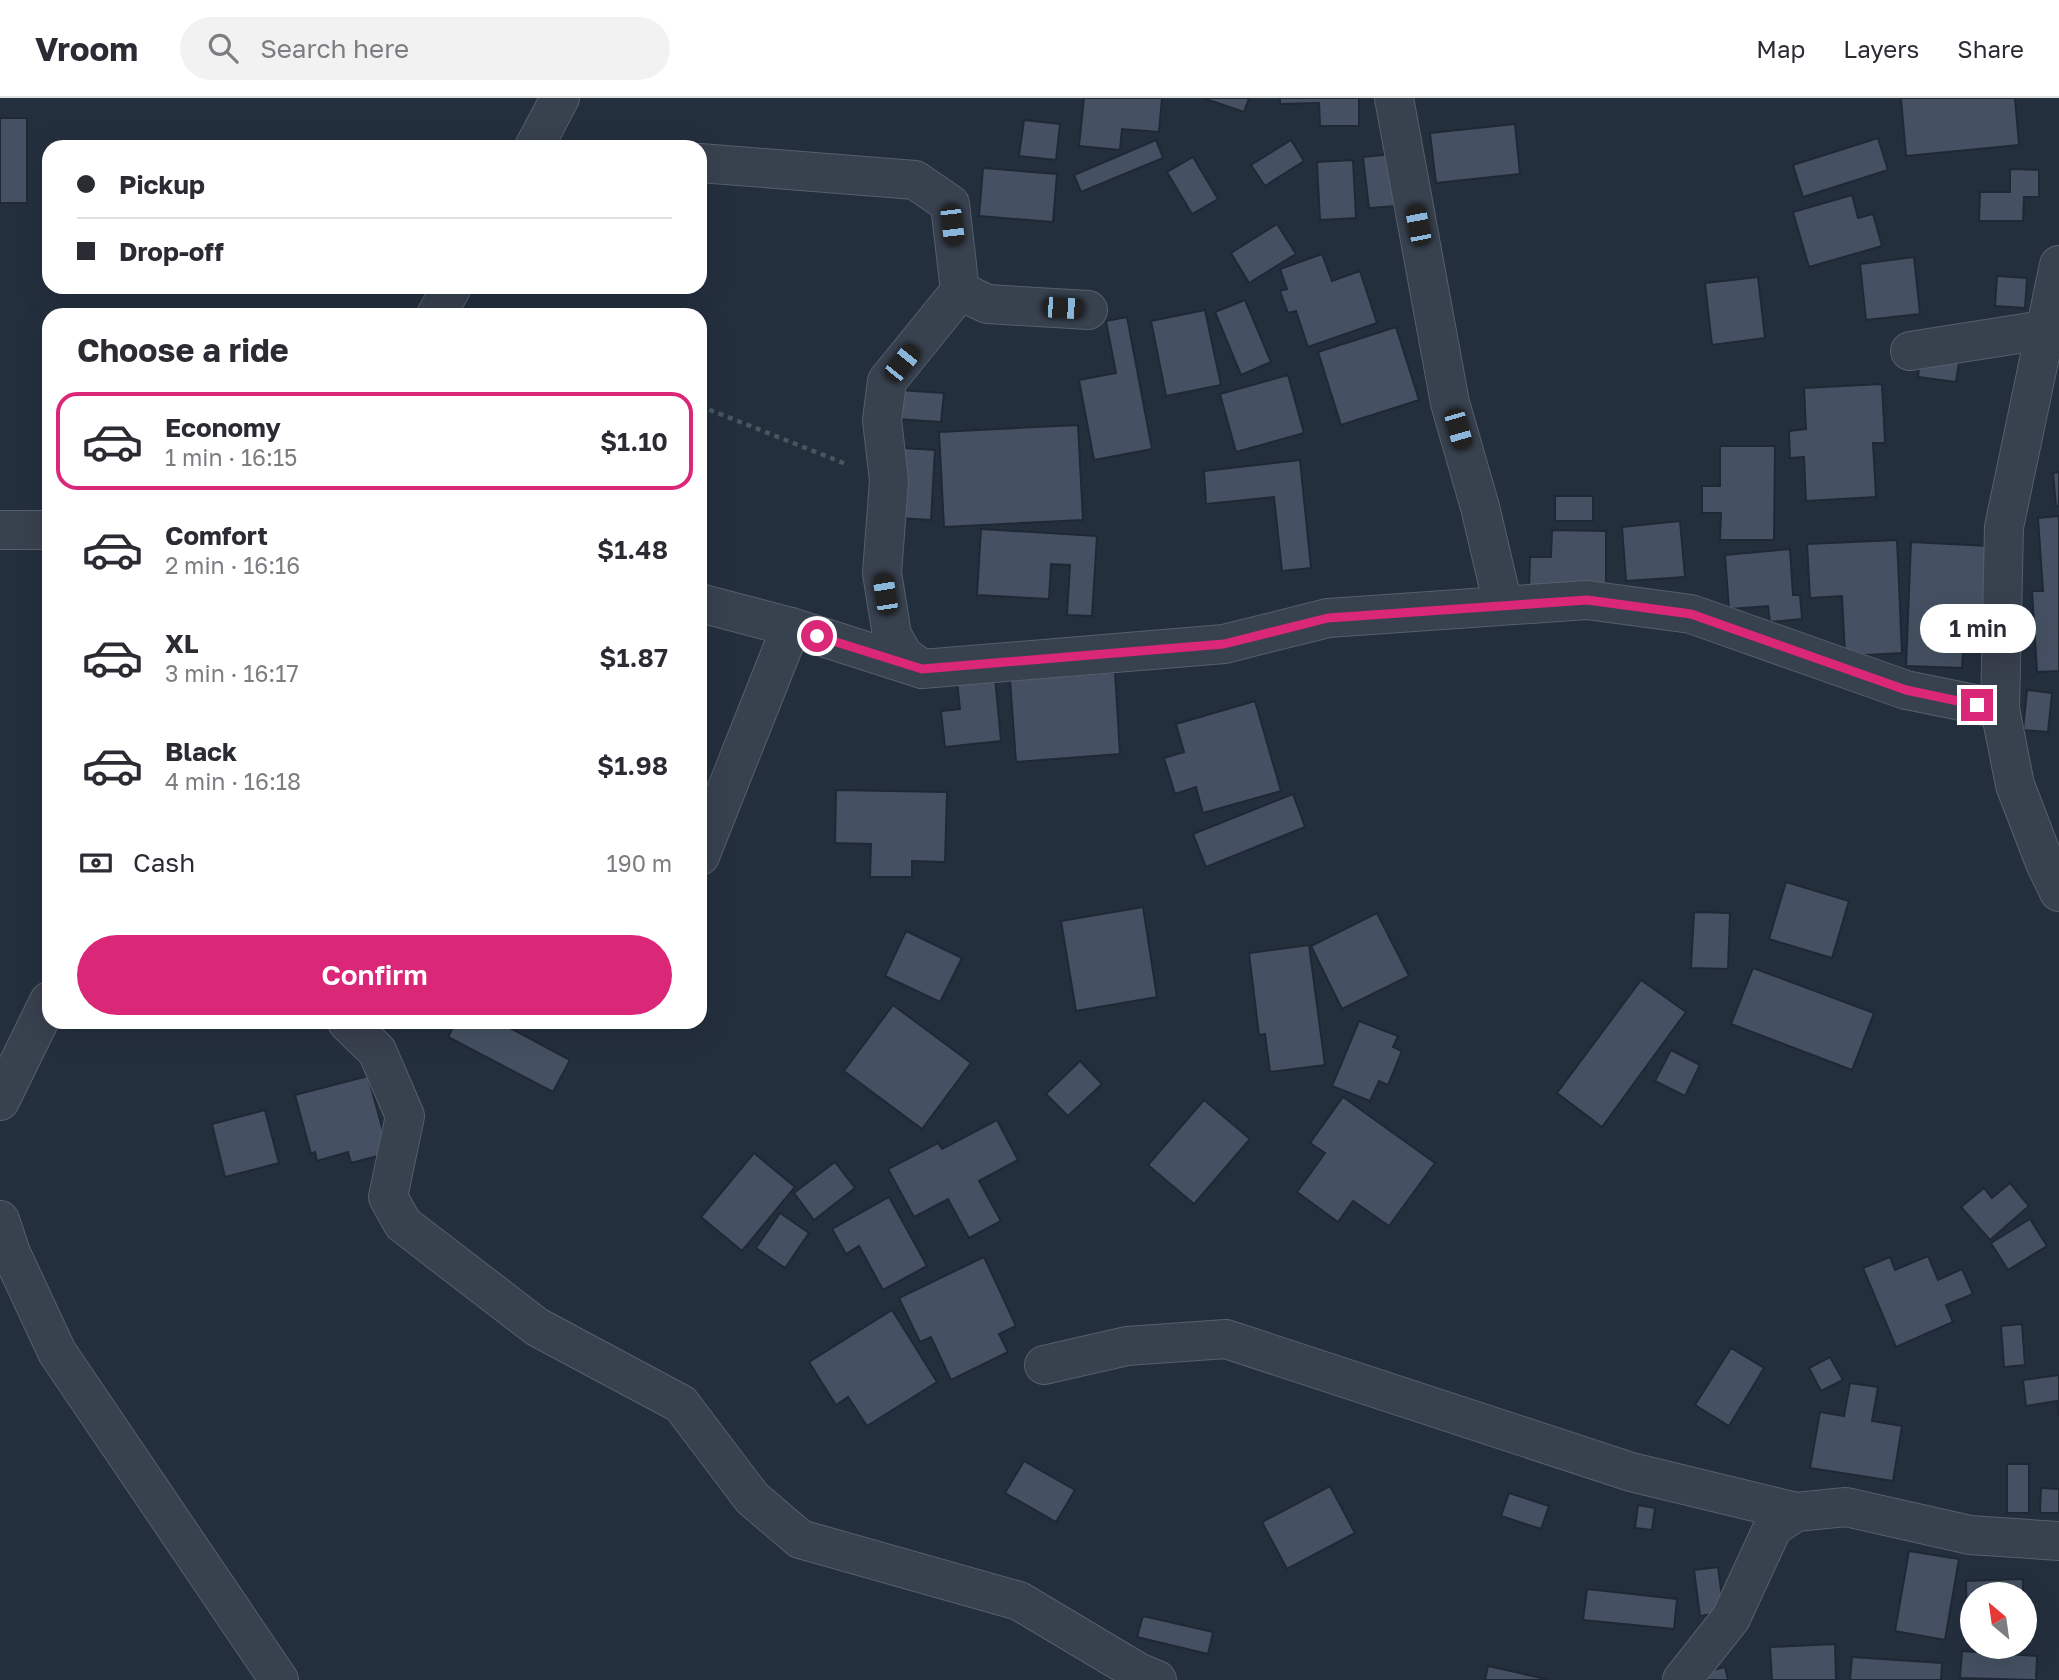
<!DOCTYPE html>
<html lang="en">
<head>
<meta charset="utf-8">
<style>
  body { margin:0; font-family:"Golos Text",sans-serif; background:#f2f2f3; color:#2b2b33; height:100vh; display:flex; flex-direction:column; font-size:26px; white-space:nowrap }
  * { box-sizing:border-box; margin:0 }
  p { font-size:23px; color:#7c7c81 }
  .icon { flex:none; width:38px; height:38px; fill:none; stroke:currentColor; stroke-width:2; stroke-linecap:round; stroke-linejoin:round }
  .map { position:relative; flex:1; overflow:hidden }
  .drawer { position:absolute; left:42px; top:210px; width:665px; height:721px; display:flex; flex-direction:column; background:#fff; border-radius:21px; box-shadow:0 7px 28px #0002 }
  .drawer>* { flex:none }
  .guide { position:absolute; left:42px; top:42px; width:665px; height:154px; border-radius:21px; box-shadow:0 7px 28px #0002; display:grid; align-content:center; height:154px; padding:0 35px; background:#fff }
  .needle { width:46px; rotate:331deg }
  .controls { position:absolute; left:1960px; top:1484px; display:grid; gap:14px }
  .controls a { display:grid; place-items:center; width:77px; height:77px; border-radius:50%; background:#fff; box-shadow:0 7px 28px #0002; font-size:35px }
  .end { position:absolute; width:32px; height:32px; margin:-16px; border:9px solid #db2777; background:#fff; box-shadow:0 0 0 4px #fff }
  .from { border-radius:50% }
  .bubble { position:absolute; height:49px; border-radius:24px; background:#fff; box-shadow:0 7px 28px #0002; font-size:23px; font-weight:600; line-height:49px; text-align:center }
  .car { position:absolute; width:21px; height:42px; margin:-21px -10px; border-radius:9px; box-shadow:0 0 5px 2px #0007; background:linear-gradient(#222 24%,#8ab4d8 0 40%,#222 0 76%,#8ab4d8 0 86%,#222 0) }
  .guide b { display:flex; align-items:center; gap:24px; height:66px; font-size:26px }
  .guide b+b { border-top:2px solid #e1e1e2 }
  .guide i { width:18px; height:18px; background:#2b2b33 }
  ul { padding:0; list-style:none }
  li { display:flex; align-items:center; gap:21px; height:98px; margin:0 14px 10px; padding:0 21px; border:4px solid transparent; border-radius:21px }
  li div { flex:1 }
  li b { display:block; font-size:26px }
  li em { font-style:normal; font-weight:600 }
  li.on { border-color:#db2777 }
  li>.icon { width:63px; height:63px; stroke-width:1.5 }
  h2 { padding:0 35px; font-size:32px; line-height:84px }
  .pay { display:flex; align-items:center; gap:18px; height:77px; padding:0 35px; font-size:26px }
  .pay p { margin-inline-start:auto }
  .primary-button { display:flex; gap:14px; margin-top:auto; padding:14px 35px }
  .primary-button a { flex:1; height:80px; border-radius:42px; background:#db2777; color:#fff; font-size:28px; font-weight:600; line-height:80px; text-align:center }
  header { display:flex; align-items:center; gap:42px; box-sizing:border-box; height:98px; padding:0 35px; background:#fff; border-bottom:2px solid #e1e1e2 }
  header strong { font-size:33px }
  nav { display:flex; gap:38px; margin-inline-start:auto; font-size:24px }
  .search { width:490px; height:63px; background:#f2f2f3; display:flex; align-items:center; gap:18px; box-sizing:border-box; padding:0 24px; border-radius:38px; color:#7c7c81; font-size:26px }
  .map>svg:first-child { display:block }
</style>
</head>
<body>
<header>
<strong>Vroom</strong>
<div class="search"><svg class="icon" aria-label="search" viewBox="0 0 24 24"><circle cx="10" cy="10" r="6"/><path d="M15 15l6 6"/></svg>Search here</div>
<nav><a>Map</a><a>Layers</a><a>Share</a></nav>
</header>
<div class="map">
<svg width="2059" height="1582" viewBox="0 0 2059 1582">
  <rect width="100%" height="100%" fill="#242f3e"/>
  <!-- building -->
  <g fill="#455162" stroke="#1f2835" stroke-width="2">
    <path d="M1084 0H1162L1159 34 1122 31 1120 52 1079 48Z"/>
    <path d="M1203 0H1249L1244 14Z"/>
    <path d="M1280 0H1359V28H1320L1319 5 1280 6Z"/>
    <path d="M1901 0H2015L2019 47 1906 58Z"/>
    <rect x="0" y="20" width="27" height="85"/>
    <path d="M1024 22 1060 26 1056 62 1019 58Z"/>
    <path d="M1515 26 1520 76 1436 85 1430 35Z"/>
    <path d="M1878 40 1888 72 1803 99 1793 67Z"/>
    <path d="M1156 42 1163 60 1081 94 1074 77Z"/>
    <path d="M1291 42 1304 63 1265 88 1251 67Z"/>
    <path d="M1392 56 1397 108 1369 110 1363 59Z"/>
    <path d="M1193 59 1218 101 1192 116 1167 74Z"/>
    <path d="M1353 62 1356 120 1320 122 1317 64Z"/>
    <path d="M983 70 1057 76 1053 124 979 118Z"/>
    <path d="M2010 71 2039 72V99H2024L2023 123H1979L1980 94H2010Z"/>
    <path d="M1852 97 1858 120 1873 116 1882 148 1809 169 1793 114Z"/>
    <path d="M1277 126 1296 156 1249 185 1231 155Z"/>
    <path d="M1322 156 1332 183 1360 173 1377 225 1308 249 1296 213 1288 215 1280 193 1287 191 1280 171Z"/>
    <path d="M1914 159 1920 216 1866 222 1860 166Z"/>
    <path d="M1997 178 2027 180 2025 210 1995 208Z"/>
    <path d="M1758 179 1765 240 1712 247 1705 185Z"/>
    <path d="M1245 202 1271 264 1241 277 1215 214Z"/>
    <path d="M1205 212 1221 287 1166 298 1151 223Z"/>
    <path d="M1127 219 1152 351 1094 362 1079 282 1116 275 1106 223Z"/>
    <path d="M1396 229 1419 302 1341 327 1318 254Z"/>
    <path d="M1921 253 1960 258 1956 284 1918 279Z"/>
    <path d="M1288 277 1304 335 1236 354 1220 296Z"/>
    <path d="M1882 286 1885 345H1873L1876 399 1806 403 1804 359 1790 360 1789 333 1806 331 1804 290Z"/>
    <path d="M899 292 944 295 941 324 896 321Z"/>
    <path d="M1078 327 1083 422 944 429 939 334Z"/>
    <path d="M1720 348H1775L1774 442H1720L1721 415H1702V388H1720Z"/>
    <path d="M903 350 935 352 931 422 898 420Z"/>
    <path d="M1300 362 1311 470 1282 473 1274 399 1206 406 1204 373Z"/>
    <path d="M2059 374V408H2056L2053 375Z"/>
    <rect x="1555" y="398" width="38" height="25"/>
    <path d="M2059 418V573L2037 574 2032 493H2043L2038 420Z"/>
    <path d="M1680 423 1685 479 1626 483 1622 429Z"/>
    <path d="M981 431 1097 438 1092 518 1067 517 1070 467 1051 466 1049 501 977 497Z"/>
    <path d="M1552 432 1606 433V492L1529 491 1530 459H1551Z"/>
    <path d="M1897 442 1902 555 1845 558 1842 498 1810 500 1807 446Z"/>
    <path d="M1911 444 1989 448 1986 523 1965 522 1962 570 1906 568Z"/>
    <path d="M1790 451 1793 497H1800L1802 521 1770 524 1768 508 1729 511 1725 457Z"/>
    <path d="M1115 574 1120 656 1016 664 1010 582Z"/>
    <path d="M995 579 1001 643 945 649 941 613 960 611 957 583Z"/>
    <path d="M2027 592 2052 595 2048 634 2023 632Z"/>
    <path d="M1255 603 1281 693 1203 715 1196 689 1175 696 1164 660 1184 654 1176 626Z"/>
    <path d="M836 692 947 694 945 764 912 763V779H870L871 746 835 745Z"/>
    <path d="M1293 696 1305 729 1206 769 1193 736Z"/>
    <path d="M1786 784 1849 803 1832 860 1769 841Z"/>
    <path d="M1143 809 1157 899 1076 913 1061 823Z"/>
    <path d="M1694 814 1730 815 1728 871 1691 870Z"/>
    <path d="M1377 815 1409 878 1342 911 1311 848Z"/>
    <path d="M906 833 962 860 940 904 885 878Z"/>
    <path d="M1309 847 1325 967 1270 974 1265 936 1259 937 1249 855Z"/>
    <path d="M1753 870 1874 915 1852 972 1731 926Z"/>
    <path d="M1641 882 1686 914 1602 1029 1557 995Z"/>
    <path d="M893 907 971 965 922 1031 844 973Z"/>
    <path d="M1359 923 1398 938 1393 949 1402 953 1388 987 1379 983 1370 1003 1332 988Z"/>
    <path d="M456 924H499L570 962 553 994 448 939Z"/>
    <path d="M1671 952 1700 967 1685 998 1655 983Z"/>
    <path d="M1080 963 1102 986 1068 1018 1046 996Z"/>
    <path d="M368 978 389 1055 351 1065 348 1054 317 1063 315 1054 311 1056 295 997Z"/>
    <path d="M1343 999 1435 1065 1389 1128 1353 1103 1338 1124 1297 1094 1325 1055 1310 1045Z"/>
    <path d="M1204 1002 1250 1041 1194 1106 1148 1067Z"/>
    <path d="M265 1012 279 1065 225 1079 212 1026Z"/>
    <path d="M997 1022 1018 1062 979 1083 1001 1123 969 1140 948 1101 914 1119 888 1071 938 1045 942 1051Z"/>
    <path d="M754 1055 795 1089 742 1153 701 1119Z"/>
    <path d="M835 1064 855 1090 814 1122 794 1095Z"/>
    <path d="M2010 1085 2029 1108 1990 1142 1961 1109 1984 1090 1992 1100Z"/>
    <path d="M889 1099 927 1168 883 1192 859 1148 846 1156 832 1131Z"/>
    <path d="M780 1115 809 1135 785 1170 756 1150Z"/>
    <path d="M2030 1121 2047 1148 2008 1172 1991 1145Z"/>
    <path d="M1928 1158 1938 1182 1962 1171 1973 1196 1946 1207 1953 1224 1896 1249 1863 1170 1890 1159 1895 1172Z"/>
    <path d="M984 1159 1016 1228 999 1236 1008 1254 951 1282 931 1239 920 1244 899 1200Z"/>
    <path d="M892 1212 937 1284 867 1328 848 1299 836 1307 809 1264Z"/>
    <path d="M2022 1226 2025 1267 2004 1269 2001 1228Z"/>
    <path d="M1731 1250 1764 1270 1729 1328 1695 1307Z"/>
    <path d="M1830 1259 1843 1282 1821 1293 1809 1270Z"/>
    <path d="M2059 1277V1318L2057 1303 2026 1308 2023 1282Z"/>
    <path d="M1850 1285 1878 1289 1872 1323 1902 1328 1893 1383 1810 1370 1820 1314 1844 1318Z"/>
    <path d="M1024 1363 1075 1392 1056 1424 1005 1395Z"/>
    <rect x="2007" y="1366" width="22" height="49"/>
    <path d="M1330 1388 1355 1435 1287 1471 1262 1424Z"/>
    <path d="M2041 1390 2059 1391V1415H2040Z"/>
    <path d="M1509 1395 1549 1408 1541 1431 1501 1418Z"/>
    <path d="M1638 1407 1655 1410 1652 1432 1635 1430Z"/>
    <path d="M1909 1453 1959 1461 1945 1542 1895 1533Z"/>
    <path d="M1718 1469 1724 1514 1700 1518 1694 1472Z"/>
    <path d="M2023 1481V1496H1972V1538H1967L1966 1483Z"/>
    <path d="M1587 1491 1677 1501 1674 1531 1583 1522Z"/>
    <path d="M1143 1518 1213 1534 1208 1556 1137 1539Z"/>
    <path d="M1835 1546 1836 1582H1772L1770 1549Z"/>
    <path d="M1962 1553 2037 1558 2036 1582 1960 1580Z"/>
    <path d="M1852 1559 1942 1565 1941 1582H1850Z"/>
    <path d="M1488 1568 1550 1582H1485Z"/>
    <path d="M1725 1569 1728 1582H1699L1698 1576Z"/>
  </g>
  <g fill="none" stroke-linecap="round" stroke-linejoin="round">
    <!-- minor casing -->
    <g stroke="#565f6c" stroke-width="40">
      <g id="minor">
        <path d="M1394 0 1450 305 1480 409 1503 507"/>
        <path d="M534 49 560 0"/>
        <path d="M700 65 915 82 950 106 960 193 987 206 1088 212"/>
        <path d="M2059 167 2004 429 2000 611 2015 687 2045 765 2059 794"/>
        <path d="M436 217 452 189"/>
        <path d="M1910 253 2044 232"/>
        <path d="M0 432H49"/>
        <path d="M700 505 791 529 922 571 1224 546 1328 520 1587 502 1691 516 1906 592 2000 611"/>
        <path d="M922 571 903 557 892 537 882 475 889 383 882 322 887 283 960 193"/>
        <path d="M700 758 791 529"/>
        <path d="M347 924 377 953 405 1018 388 1099 403 1126 537 1229 681 1306 752 1400 800 1441 1019 1503 1138 1574 1157 1582"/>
        <path d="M0 1003 49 903"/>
        <path d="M0 1122 11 1155 57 1254 279 1582"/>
        <path d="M1044 1267 1127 1248 1226 1241 1631 1374 1796 1414"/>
        <path d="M1682 1582 1731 1520 1773 1429 1796 1414 1846 1409 1970 1437 2059 1443"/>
      </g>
    </g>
    <!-- path -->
    <path stroke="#44595c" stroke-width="4.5" stroke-dasharray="5 5" stroke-linecap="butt" d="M700 308 846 366"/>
    <!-- minor -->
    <use href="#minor" stroke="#38414e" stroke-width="38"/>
  </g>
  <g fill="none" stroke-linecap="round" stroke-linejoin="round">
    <!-- route -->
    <path stroke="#db2777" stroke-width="9" d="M817 538 922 571 1224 546 1328 520 1587 502 1691 516 1906 592 1977 607"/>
  </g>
</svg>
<div class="controls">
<a><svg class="needle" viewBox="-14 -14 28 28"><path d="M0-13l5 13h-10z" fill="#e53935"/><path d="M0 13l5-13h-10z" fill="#7c7c81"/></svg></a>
</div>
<i class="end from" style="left:817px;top:538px"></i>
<i class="end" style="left:1977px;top:607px"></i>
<div class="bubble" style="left:1920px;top:506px;width:116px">1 min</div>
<i class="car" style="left:952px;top:127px;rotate:173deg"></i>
<i class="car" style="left:1418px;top:127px;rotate:349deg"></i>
<i class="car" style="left:1063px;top:210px;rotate:93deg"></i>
<i class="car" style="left:902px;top:265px;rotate:39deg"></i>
<i class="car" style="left:1458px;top:331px;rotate:164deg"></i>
<i class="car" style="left:885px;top:496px;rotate:351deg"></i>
<div class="guide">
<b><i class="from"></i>Pickup</b>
<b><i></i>Drop-off</b>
</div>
<section class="drawer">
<h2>Choose a ride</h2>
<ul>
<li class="on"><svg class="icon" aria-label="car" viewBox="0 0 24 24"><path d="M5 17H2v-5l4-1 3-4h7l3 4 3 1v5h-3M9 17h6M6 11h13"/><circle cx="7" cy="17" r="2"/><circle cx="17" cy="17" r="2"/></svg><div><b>Economy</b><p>1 min · 16:15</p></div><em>$1.10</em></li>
<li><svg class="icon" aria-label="car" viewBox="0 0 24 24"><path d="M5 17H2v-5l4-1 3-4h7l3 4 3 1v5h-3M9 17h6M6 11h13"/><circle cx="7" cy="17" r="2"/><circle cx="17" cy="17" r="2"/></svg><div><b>Comfort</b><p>2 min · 16:16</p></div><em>$1.48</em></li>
<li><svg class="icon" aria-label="car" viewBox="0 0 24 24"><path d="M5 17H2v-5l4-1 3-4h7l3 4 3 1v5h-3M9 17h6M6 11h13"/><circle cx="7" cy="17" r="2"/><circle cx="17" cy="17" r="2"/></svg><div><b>XL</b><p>3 min · 16:17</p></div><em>$1.87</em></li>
<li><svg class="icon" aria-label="car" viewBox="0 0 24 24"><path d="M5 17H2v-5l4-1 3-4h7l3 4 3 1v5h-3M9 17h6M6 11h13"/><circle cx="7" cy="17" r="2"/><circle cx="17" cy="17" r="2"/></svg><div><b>Black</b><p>4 min · 16:18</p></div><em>$1.98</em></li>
</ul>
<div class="pay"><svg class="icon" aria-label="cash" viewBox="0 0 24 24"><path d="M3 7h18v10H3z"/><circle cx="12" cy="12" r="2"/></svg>Cash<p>190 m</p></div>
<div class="primary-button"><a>Confirm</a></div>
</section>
</div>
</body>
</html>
